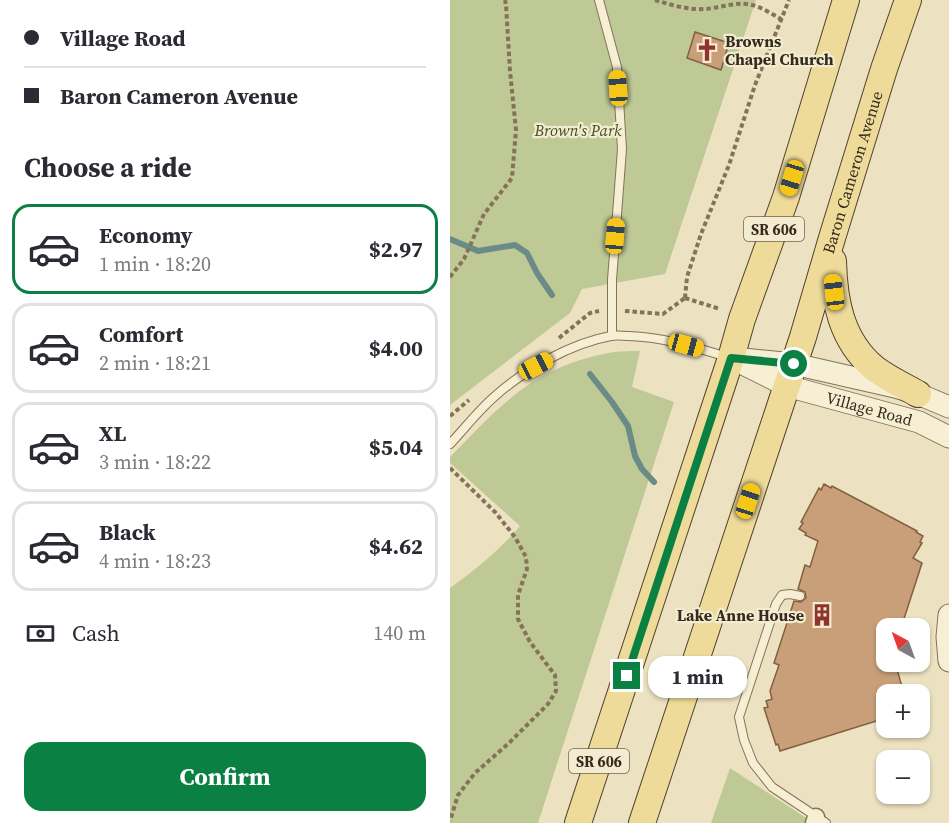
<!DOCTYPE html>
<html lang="en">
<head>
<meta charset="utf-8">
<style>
  body { margin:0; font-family:"Source Serif 4",serif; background:#f2f2f3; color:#2b2b33; height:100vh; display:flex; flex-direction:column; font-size:22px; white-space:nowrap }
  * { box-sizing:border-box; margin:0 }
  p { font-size:20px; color:#7c7c81 }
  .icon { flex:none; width:33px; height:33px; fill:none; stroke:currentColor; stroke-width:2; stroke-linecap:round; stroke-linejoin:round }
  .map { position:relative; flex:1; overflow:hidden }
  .drawer { display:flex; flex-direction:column; background:#fff; width:450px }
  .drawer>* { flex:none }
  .hud { display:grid; align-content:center; height:132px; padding:0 24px; background:#fff }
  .needle { width:39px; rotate:319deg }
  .controls { position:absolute; left:426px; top:618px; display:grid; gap:12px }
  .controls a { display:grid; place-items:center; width:54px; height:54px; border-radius:12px; background:#fff; box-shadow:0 2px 4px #0004; font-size:30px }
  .end { position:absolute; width:27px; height:27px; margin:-14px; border:8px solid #0b8043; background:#fff; box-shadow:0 0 0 3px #fff }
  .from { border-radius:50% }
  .bubble { position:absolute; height:42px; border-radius:18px; background:#fff; box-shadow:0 2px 4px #0004; font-size:20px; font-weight:700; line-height:42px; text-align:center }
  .car { position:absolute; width:18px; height:36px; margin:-18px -9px; border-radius:8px; box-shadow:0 0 4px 2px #0007; background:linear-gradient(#f5c518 24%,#345 0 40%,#f5c518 0 76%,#345 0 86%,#f5c518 0) }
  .hud b { display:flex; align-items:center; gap:21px; height:57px; font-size:22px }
  .hud b+b { border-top:2px solid #e1e1e2 }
  .hud i { width:15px; height:15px; background:#2b2b33 }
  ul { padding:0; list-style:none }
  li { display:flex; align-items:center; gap:18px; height:90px; margin:0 12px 9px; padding:0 12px; border:3px solid #e1e1e2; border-radius:18px }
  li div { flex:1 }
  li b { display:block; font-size:22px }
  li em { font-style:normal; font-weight:700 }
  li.on { border-color:#0b8043 }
  li>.icon { width:54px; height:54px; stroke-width:1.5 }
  h2 { padding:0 24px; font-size:27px; line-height:72px }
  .pay { display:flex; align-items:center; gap:15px; height:66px; padding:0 24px; font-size:22px }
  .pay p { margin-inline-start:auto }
  .action { display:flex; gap:12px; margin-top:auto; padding:12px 24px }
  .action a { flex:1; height:69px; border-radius:18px; background:#0b8043; color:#fff; font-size:24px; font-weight:700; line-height:69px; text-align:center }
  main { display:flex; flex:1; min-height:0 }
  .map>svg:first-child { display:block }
</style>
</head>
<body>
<main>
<section class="drawer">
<div class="hud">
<b><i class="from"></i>Village Road</b>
<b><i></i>Baron Cameron Avenue</b>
</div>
<h2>Choose a ride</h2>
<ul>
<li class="on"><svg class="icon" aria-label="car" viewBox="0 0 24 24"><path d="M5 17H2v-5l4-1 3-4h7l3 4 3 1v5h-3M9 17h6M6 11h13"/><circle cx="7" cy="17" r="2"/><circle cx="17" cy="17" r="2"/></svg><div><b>Economy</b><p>1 min · 18:20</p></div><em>$2.97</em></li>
<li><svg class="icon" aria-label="car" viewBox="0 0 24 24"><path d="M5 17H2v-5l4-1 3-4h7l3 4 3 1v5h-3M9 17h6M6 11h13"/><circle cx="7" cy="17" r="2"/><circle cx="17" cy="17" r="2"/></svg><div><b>Comfort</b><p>2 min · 18:21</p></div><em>$4.00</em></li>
<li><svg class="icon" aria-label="car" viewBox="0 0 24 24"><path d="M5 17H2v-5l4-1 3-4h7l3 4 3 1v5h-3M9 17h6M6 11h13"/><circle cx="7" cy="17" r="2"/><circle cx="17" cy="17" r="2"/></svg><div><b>XL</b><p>3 min · 18:22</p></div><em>$5.04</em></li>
<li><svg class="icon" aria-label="car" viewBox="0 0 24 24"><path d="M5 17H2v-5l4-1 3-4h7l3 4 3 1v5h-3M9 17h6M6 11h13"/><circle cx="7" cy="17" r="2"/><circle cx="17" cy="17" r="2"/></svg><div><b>Black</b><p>4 min · 18:23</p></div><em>$4.62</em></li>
</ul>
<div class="pay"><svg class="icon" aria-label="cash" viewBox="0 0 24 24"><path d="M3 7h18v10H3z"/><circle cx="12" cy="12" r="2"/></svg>Cash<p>140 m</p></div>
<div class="action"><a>Confirm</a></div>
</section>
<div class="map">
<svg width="499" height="823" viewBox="0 0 499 823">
  <rect width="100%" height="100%" fill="#ece2c1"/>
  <!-- green -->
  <g fill="#bfc995">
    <path d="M0 0H306L215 274 132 289 120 313 0 405Z"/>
    <path d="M190 351 182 387 224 402 88 823H0V588C25 570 50 550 70 526L0 463V457C48 408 82 368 154 354 165 351 178 351 190 351Z"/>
    <path d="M280 768 364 823H261Z"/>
  </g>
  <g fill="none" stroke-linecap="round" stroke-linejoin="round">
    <!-- stream -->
    <g stroke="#6b8b86" stroke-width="6">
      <path d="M0 239 28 251 65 245 77 253 87 273 102 295"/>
      <path d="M140 374 162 402 178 426 185 456 192 469 204 482"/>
    </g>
  </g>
  <!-- building -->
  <g fill="#c89f78" stroke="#825f40" stroke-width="1.5">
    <path d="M245 32 279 43 271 70 237 58Z"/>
    <path d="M374 484 381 488 382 486 420 506 467 531 466 532 473 536 470 542 472 543 463 558 472 563 451 628H436V664L442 663 444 670 447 669 454 694H436V718L330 751 328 744 326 745 314 708 318 707 316 701 322 699 320 691 329 665 324 663 344 601 351 602 356 598 355 592 348 589 355 565 360 567 368 541 355 535 356 533 349 529 353 523 351 522 369 488 371 490Z"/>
  </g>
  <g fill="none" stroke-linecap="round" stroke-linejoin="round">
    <!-- service casing -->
    <g stroke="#847359" stroke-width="10">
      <g id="service">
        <path d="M149 0 167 67 172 149 162 280V335"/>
        <path d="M0 444C15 428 28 411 44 397 74 370 121 343 161 336 167 335 173 336 179 336 213 337 245 347 277 357"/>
        <path d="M350 596 340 594 332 595 326 604 289 717 294 740 303 763 322 787 376 823"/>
      </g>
    </g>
    <!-- minor casing -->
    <g stroke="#847359" stroke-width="19">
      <path id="minor" d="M364 823 366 817"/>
    </g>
    <!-- tertiary casing -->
    <g stroke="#847359" stroke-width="23">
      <g id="tertiary">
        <path id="s1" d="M281 358 337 386 469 422 499 437"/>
        <path d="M293 359 344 364 445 387 468 394 499 407"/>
        <path d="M499 615 497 637 499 661"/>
      </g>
    </g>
    <!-- primary casing -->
    <g stroke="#52412e" stroke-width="28">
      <g id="primary">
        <path d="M383 261C384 301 391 340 424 368 437 378 454 386 468 394"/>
        <path d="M128 823 281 358 292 319 336 197 396 0"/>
        <path id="s2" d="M192 823 353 337 382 238 434 69 458 0"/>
      </g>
    </g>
    <!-- path -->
    <g stroke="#847359" stroke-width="4" stroke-dasharray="4.5 3" stroke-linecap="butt">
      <path d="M205 0C221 5 238 10 255 9 270 8 287 1 302 5 311 7 322 14 331 19"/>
      <path d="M0 277 14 259 34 214 62 178 66 130 60 71 56 5 55 0"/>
      <path d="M235 298 237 277 251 234 279 165 305 85 339 0"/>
      <path d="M235 298 270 309"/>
      <path d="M175 311 213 314 235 298"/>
      <path d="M109 338 140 313 149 311"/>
      <path d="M0 416 19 400"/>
      <path d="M0 468 45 512 65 537 76 557 77 569 68 595V619L80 642 105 675 106 691 98 704 59 743 25 773 8 795 0 821"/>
    </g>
    <!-- service -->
    <use href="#service" stroke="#f7efd3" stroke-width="8"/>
    <!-- minor -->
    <use href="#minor" stroke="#f7efd3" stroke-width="16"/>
    <!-- tertiary -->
    <use href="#tertiary" stroke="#f7efd3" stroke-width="21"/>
    <!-- primary -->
    <use href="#primary" stroke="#eeda99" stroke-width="26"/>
  </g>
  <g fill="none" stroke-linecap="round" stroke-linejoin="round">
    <!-- route -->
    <path stroke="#0b8043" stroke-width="8" d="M177 676 281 358 344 364"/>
  </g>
  <!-- icons -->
  <defs>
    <g id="church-bare" transform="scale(1.8)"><path d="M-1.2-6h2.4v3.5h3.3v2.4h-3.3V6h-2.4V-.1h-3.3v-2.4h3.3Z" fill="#90332c" stroke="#f3ecd0" stroke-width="2.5" paint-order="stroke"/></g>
    <g id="building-bare" transform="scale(1.8)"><path d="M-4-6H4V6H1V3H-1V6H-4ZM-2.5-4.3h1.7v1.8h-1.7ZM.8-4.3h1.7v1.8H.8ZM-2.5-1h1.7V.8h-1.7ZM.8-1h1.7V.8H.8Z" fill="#90332c" stroke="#f3ecd0" stroke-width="2.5" paint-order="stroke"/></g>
  </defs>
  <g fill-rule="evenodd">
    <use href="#church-bare" x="257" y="50"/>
    <use href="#building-bare" x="372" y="615"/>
  </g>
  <g text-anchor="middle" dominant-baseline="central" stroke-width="4.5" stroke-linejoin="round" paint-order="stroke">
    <!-- shield labels -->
    <g fill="#f3ecd0" stroke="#6d6453" stroke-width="1.5">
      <rect x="294" y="217" width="60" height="24" rx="4.5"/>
      <rect x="119" y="749" width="60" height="24" rx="4.5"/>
    </g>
    <g font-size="15" font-weight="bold" fill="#342a1d">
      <text x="324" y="229">SR 606</text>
      <text x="149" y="761">SR 606</text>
    </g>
    <!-- poi labels -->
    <g font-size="16" font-weight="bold" fill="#342a1d" stroke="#f3ecd0" text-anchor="start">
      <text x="275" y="41">Browns<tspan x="275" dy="18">Chapel Church</tspan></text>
      <text x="354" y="615" text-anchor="end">Lake Anne House</text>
    </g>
    <!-- park labels -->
    <g font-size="16" font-style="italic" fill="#425024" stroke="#f3ecd0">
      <text x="128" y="130">Brown's Park</text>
    </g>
    <!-- street labels -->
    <g font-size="16" fill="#342a1d" stroke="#f3ecd0">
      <text stroke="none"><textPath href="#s2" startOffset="684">Baron Cameron Avenue</textPath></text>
      <text stroke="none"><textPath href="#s1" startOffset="148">Village Road</textPath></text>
    </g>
  </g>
</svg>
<div class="controls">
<a><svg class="needle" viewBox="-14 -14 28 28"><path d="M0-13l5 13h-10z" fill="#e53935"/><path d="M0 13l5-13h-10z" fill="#7c7c81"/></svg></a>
<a>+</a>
<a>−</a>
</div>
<i class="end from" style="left:344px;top:364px"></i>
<i class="end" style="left:177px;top:676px"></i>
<div class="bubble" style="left:198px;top:656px;width:99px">1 min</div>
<i class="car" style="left:168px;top:88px;rotate:356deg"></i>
<i class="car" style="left:342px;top:178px;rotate:197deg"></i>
<i class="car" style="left:165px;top:236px;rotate:5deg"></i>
<i class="car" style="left:384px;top:292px;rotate:353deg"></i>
<i class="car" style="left:236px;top:345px;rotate:105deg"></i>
<i class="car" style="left:86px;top:366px;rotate:62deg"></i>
<i class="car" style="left:298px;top:501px;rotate:18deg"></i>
</div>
</main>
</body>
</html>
